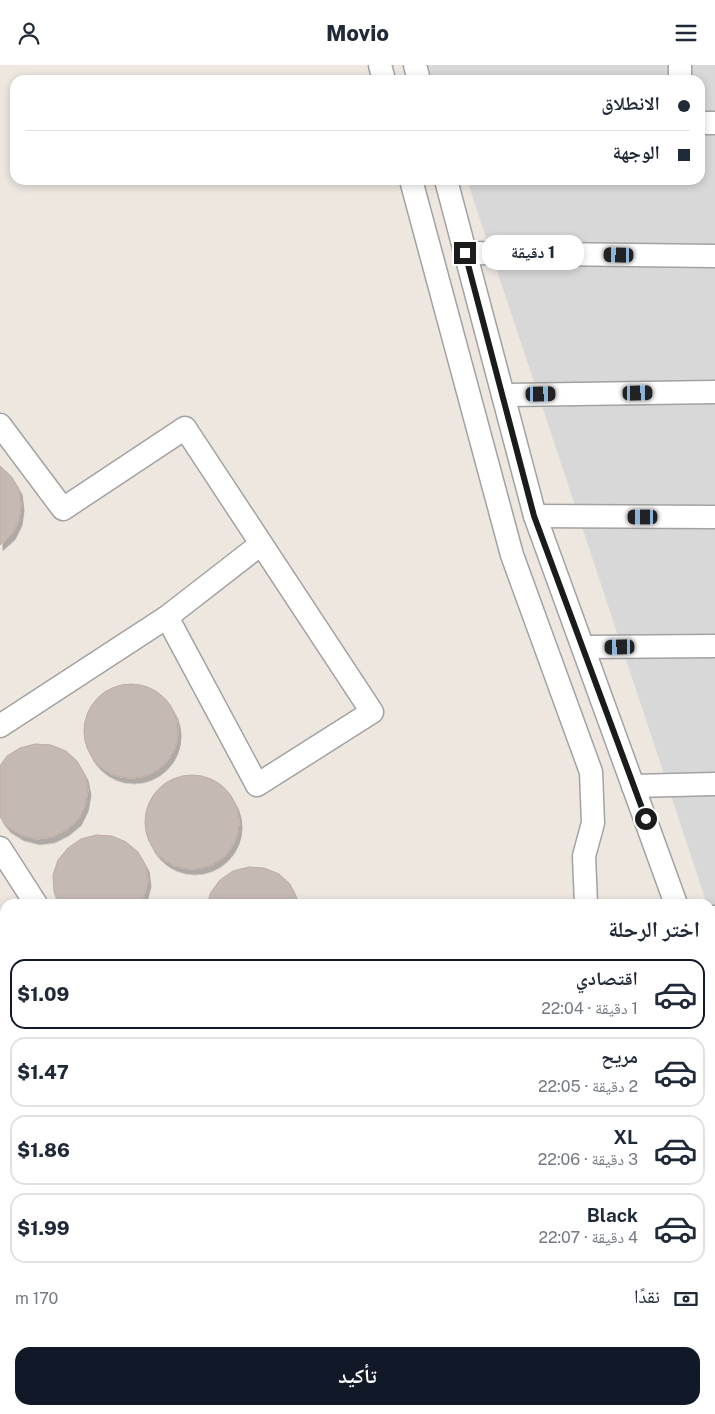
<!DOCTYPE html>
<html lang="ar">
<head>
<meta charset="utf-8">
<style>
  body { margin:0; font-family:"Public Sans","Noto Naskh Arabic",sans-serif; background:#f2f2f3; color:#1f2937; direction:rtl; height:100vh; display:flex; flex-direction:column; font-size:19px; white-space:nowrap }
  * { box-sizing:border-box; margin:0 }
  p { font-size:16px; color:#747a83 }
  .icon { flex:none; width:28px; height:28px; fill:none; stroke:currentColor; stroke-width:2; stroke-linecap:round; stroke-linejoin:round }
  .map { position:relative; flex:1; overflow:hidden; direction:ltr }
  .sheet { position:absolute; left:0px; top:834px; width:715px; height:516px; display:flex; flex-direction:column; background:#fff; border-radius:15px 15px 0 0; box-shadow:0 2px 8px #0003; direction:rtl }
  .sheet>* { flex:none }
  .hud { position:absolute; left:10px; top:10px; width:695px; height:110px; border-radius:15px; box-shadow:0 2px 8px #0003; direction:rtl; display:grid; align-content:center; height:110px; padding:0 15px; background:#fff }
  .end { position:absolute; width:22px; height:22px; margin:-11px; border:6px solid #1b1b1b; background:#fff; box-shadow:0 0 0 2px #fff }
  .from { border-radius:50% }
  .bubble { position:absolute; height:35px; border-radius:15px; background:#fff; box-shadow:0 2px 8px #0003; font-size:16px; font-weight:800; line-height:35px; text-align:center; direction:rtl }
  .car { position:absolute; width:15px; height:30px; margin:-15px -8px; border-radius:6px; box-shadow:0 0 4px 1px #0007; background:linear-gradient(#222 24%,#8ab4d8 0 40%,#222 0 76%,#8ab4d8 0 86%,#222 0) }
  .hud b { display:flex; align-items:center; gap:18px; height:48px; font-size:19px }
  .hud b+b { border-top:1px solid #e0e1e3 }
  .hud i { width:12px; height:12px; background:#1f2937 }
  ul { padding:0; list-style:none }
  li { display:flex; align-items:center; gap:15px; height:70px; margin:0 10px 8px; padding:0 5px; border:2px solid #e0e1e3; border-radius:15px }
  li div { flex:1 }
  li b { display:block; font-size:19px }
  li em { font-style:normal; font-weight:800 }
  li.selected { border-color:#111827 }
  li>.icon { width:45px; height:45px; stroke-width:1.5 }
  h2 { padding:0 15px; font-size:22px; line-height:60px }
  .pay { display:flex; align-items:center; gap:12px; height:55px; padding:0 15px; font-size:19px }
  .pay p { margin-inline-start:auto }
  .action { display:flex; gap:10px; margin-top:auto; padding:10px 15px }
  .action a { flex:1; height:58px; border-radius:15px; background:#111827; color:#fff; font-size:20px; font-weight:800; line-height:58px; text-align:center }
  header { display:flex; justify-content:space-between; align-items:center; height:65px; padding:0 15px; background:#fff; font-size:22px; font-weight:800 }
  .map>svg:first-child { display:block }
</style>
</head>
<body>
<header><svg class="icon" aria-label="menu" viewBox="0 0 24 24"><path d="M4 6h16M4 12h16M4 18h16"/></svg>Movio<svg class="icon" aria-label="person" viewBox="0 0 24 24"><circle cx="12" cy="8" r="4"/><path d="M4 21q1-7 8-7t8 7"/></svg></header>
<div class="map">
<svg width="715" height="1349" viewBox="0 0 715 1349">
  <defs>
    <filter id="shadow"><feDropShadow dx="3" dy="5.5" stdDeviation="0" flood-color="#0004"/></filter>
  </defs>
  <rect width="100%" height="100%" fill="#ede7e0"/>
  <!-- residential -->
  <path fill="#d9d8d8" d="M428 0H715V863L710 847V839H707L467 115H700V15H433Z"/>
  <!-- building -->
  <g fill="#c5b9b3" stroke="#bfaca2" filter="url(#shadow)">
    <path d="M0 401 11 411 19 424 21 440 19 455 12 469 0 480Z"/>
    <circle cx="131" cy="666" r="47"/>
    <path d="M35 679 51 680 66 686 77 696 85 710 88 725 85 741 78 755 66 765 52 772 37 774 21 770 8 762 0 752V701L7 691 20 683Z"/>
    <circle cx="192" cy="757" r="47"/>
    <path d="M96 770 112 771 126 777 138 787 146 801 148 816 142 839H58L54 826 53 810 58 795 68 783 81 774Z"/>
    <path d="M249 802 264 803 279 809 290 819 299 839H207L211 827 220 815 233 806Z"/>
  </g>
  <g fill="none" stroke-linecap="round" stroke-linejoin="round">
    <!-- minor casing -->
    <g stroke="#a2a2a2" stroke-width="25">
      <g id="minor">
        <path d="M380 0 384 15"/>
        <path d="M415 0 419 15"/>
        <path d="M680 0V15"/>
        <path d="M700 58H715"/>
        <path d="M411 115 512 490 591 707 593 758 584 791 586 839"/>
        <path d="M446 115 535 451 676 839"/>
        <path d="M465 188 715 191"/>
        <path d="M503 330 715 327"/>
        <path d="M0 360 63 444 185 363 372 647 257 720 167 552"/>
        <path d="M535 451 715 452"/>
        <path d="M583 582 715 581"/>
        <path d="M0 661 167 552 261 479"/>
        <path d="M633 721 715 719"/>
        <path d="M0 783 36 839"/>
        <path d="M710 852H715"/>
        <path d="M710 930 715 944"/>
        <path d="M710 1247 715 1266"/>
        <path d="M710 1332 715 1322"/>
        <path d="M183 1345 187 1349"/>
      </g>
    </g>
    <!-- minor -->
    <use href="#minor" stroke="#fff" stroke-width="22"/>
  </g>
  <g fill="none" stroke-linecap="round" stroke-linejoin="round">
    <!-- route -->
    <path stroke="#1b1b1b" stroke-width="6" d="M465 188 534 451 646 754"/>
  </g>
</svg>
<i class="end from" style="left:646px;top:754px"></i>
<i class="end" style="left:465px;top:188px"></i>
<div class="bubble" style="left:482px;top:170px;width:102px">1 دقيقة</div>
<i class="car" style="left:619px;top:190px;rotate:271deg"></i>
<i class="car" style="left:638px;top:328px;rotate:89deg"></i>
<i class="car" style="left:541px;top:329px;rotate:89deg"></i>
<i class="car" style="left:643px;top:452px;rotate:270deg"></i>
<i class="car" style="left:620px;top:582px;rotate:269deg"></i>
<div class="hud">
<b><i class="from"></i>الانطلاق</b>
<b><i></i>الوجهة</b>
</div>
<section class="sheet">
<h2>اختر الرحلة</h2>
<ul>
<li class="selected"><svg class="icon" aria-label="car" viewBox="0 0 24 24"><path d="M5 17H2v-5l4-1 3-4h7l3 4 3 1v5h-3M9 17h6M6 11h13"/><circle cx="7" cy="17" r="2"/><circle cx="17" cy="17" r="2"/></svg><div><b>اقتصادي</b><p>1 دقيقة · 22:04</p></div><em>$1.09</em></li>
<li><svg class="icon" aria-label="car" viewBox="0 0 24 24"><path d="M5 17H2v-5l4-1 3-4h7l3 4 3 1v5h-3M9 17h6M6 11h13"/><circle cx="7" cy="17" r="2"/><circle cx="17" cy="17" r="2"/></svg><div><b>مريح</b><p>2 دقيقة · 22:05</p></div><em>$1.47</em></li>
<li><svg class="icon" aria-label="car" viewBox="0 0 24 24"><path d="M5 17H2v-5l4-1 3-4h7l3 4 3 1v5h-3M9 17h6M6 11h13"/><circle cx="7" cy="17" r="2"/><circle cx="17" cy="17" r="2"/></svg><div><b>XL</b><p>3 دقيقة · 22:06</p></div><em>$1.86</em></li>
<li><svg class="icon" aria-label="car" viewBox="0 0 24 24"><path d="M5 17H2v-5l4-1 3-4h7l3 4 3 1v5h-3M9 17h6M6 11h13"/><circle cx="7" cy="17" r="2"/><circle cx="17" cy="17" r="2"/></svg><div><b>Black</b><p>4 دقيقة · 22:07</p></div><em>$1.99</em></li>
</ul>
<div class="pay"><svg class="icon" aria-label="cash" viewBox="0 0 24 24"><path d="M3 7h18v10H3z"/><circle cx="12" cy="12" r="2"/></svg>نقدًا<p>170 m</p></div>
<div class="action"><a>تأكيد</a></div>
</section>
</div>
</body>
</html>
